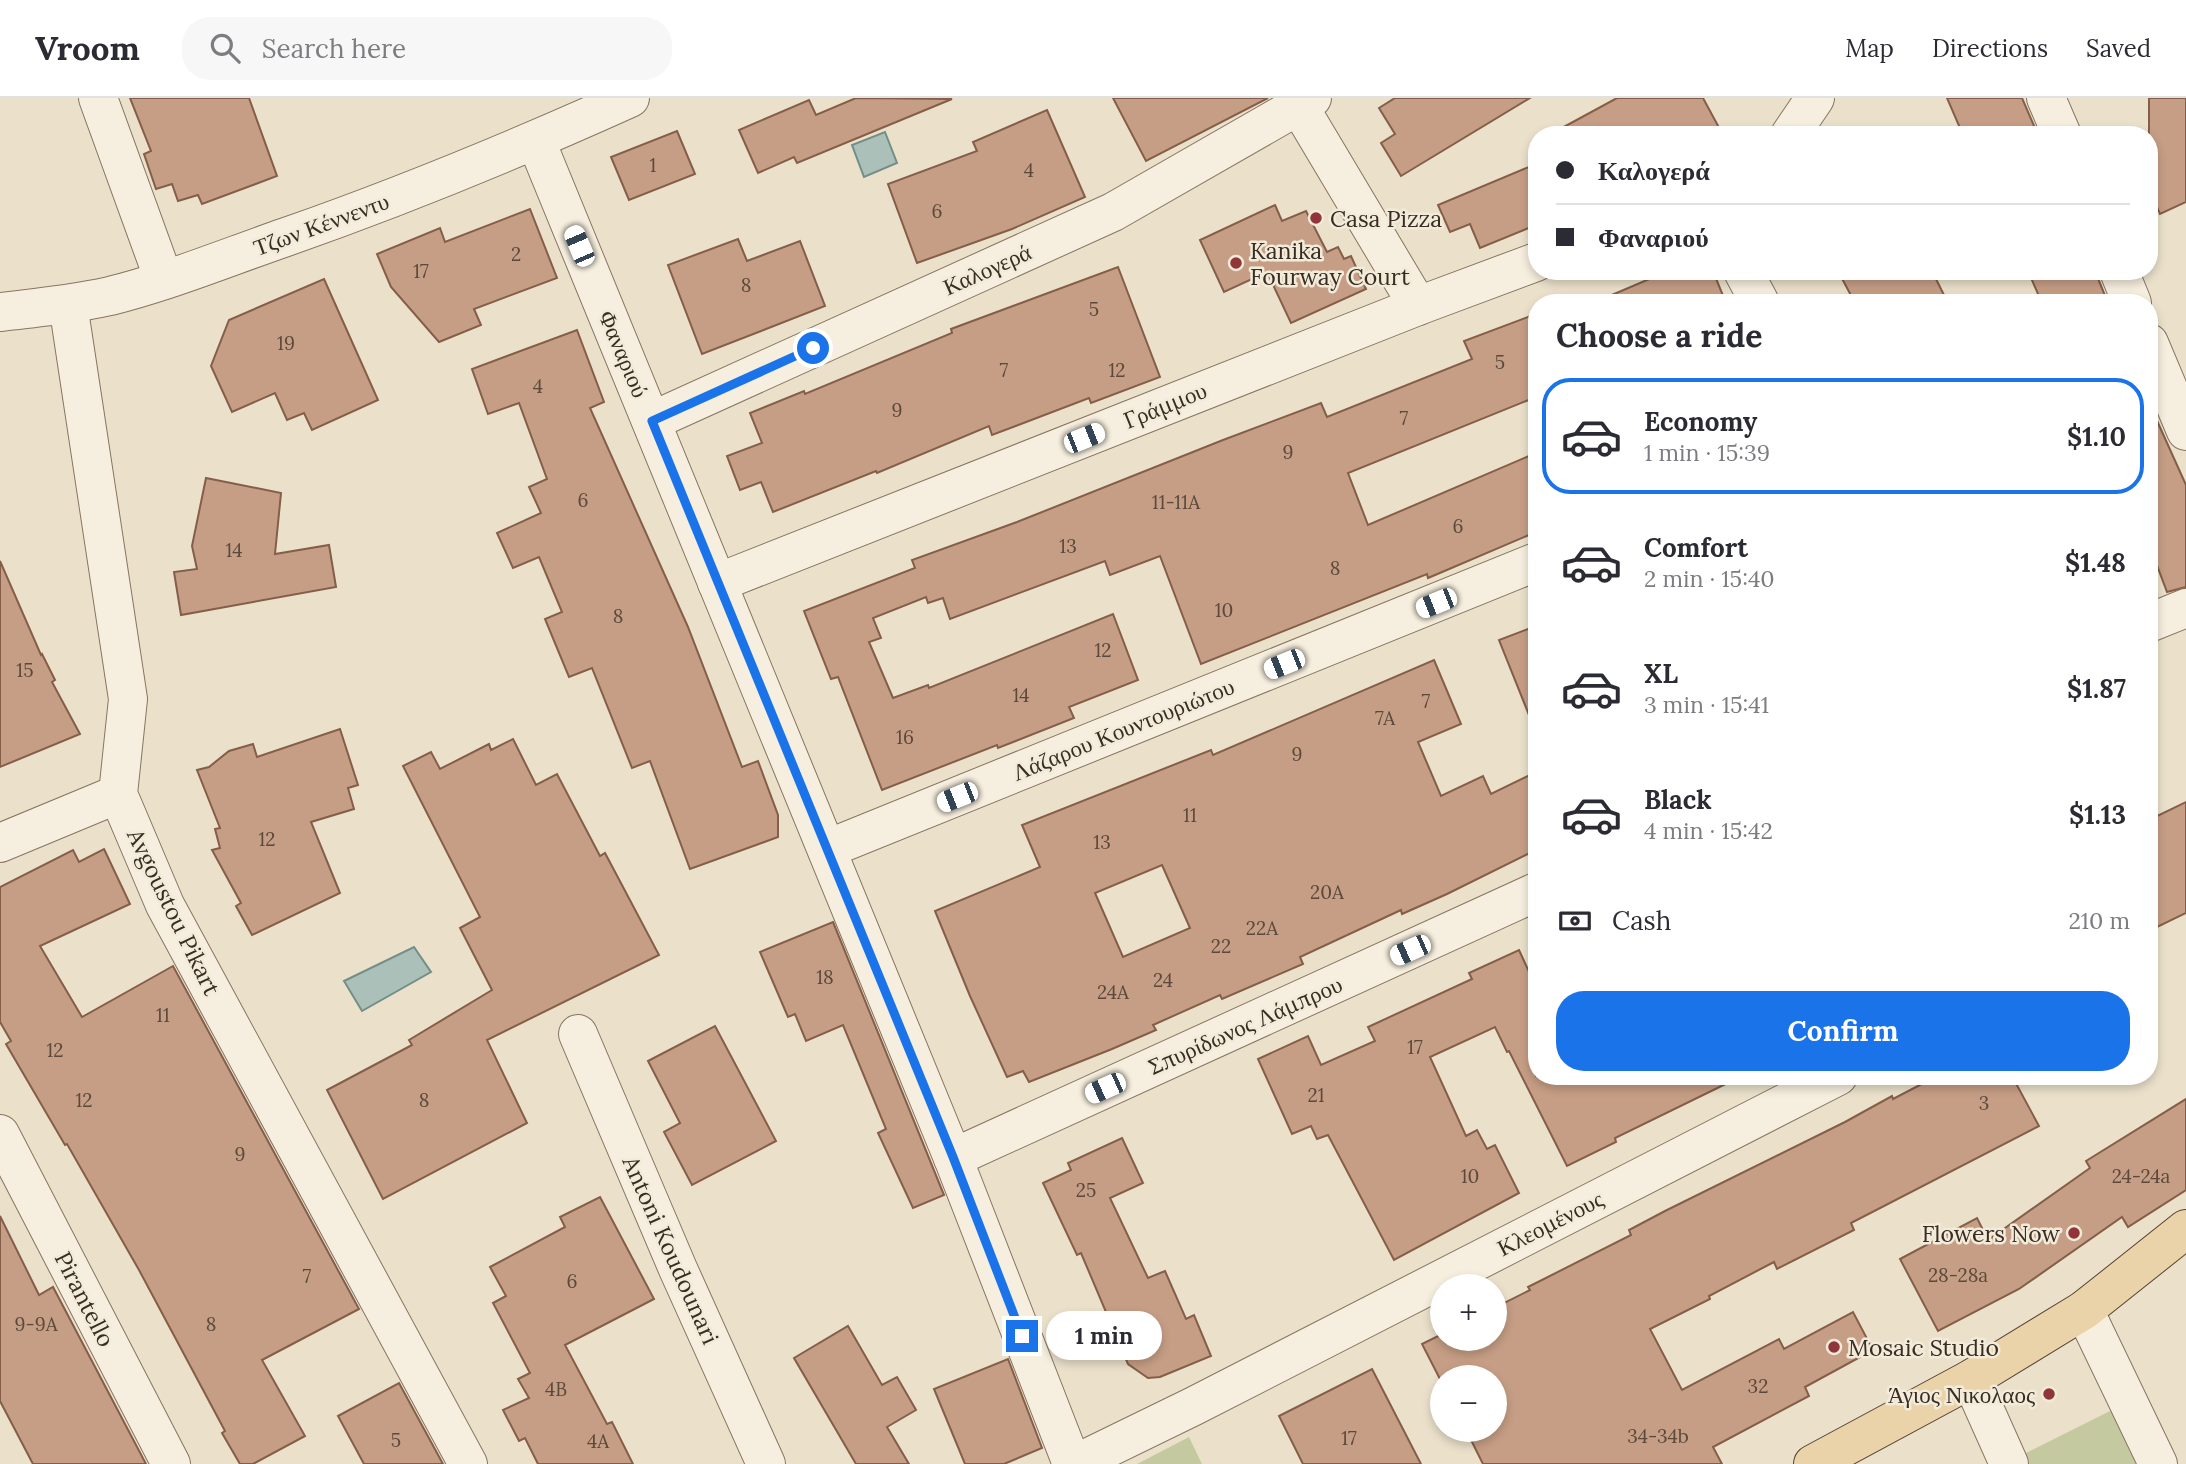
<!DOCTYPE html>
<html lang="en">
<head>
<meta charset="utf-8">
<style>
  body { margin:0; font-family:Lora,serif; background:#f7f7f7; color:#2b2b33; height:100vh; display:flex; flex-direction:column; font-size:26px; white-space:nowrap }
  * { box-sizing:border-box; margin:0 }
  p { font-size:23px; color:#7c7c81 }
  .icon { flex:none; width:38px; height:38px; fill:none; stroke:currentColor; stroke-width:2; stroke-linecap:round; stroke-linejoin:round }
  .map { position:relative; flex:1; overflow:hidden }
  .panel { position:absolute; left:1528px; top:196px; width:630px; height:791px; display:flex; flex-direction:column; background:#fff; border-radius:28px; box-shadow:0 4px 10px #0003 }
  .panel>* { flex:none }
  .banner { position:absolute; left:1528px; top:28px; width:630px; height:154px; border-radius:28px; box-shadow:0 4px 10px #0003; display:grid; align-content:center; height:154px; padding:0 28px; background:#fff }
  .tools { position:absolute; left:1430px; top:1176px; display:grid; gap:14px }
  .tools a { display:grid; place-items:center; width:77px; height:77px; border-radius:50%; background:#fff; box-shadow:0 4px 10px #0003; font-size:35px }
  .end { position:absolute; width:32px; height:32px; margin:-16px; border:9px solid #1a73e8; background:#fff; box-shadow:0 0 0 4px #fff }
  .from { border-radius:50% }
  .bubble { position:absolute; height:49px; border-radius:24px; background:#fff; box-shadow:0 4px 10px #0003; font-size:23px; font-weight:700; line-height:49px; text-align:center }
  .car { position:absolute; width:21px; height:42px; margin:-21px -10px; border-radius:9px; box-shadow:0 0 5px 2px #0007; background:linear-gradient(#fff 24%,#345 0 40%,#fff 0 76%,#345 0 86%,#fff 0) }
  .banner b { display:flex; align-items:center; gap:24px; height:66px; font-size:26px }
  .banner b+b { border-top:2px solid #e1e1e2 }
  .banner i { width:18px; height:18px; background:#2b2b33 }
  ul { padding:0; list-style:none }
  li { display:flex; align-items:center; gap:21px; height:116px; margin:0 14px 10px; padding:0 14px; border:4px solid transparent; border-radius:28px }
  li div { flex:1 }
  li b { display:block; font-size:26px }
  li em { font-style:normal; font-weight:700 }
  li.active { border-color:#1a73e8 }
  li>.icon { width:63px; height:63px; stroke-width:1.5 }
  h2 { padding:0 28px; font-size:32px; line-height:84px }
  .pay { display:flex; align-items:center; gap:18px; height:77px; padding:0 28px; font-size:26px }
  .pay p { margin-inline-start:auto }
  .primary-button { display:flex; gap:14px; margin-top:auto; padding:14px 28px }
  .primary-button a { flex:1; height:80px; border-radius:28px; background:#1a73e8; color:#fff; font-size:28px; font-weight:700; line-height:80px; text-align:center }
  header { display:flex; align-items:center; gap:42px; box-sizing:border-box; height:98px; padding:0 35px; background:#fff; border-bottom:2px solid #e1e1e2 }
  header strong { font-size:33px }
  nav { display:flex; gap:38px; margin-inline-start:auto; font-size:24px }
  .search { width:490px; height:63px; background:#f7f7f7; display:flex; align-items:center; gap:18px; box-sizing:border-box; padding:0 24px; border-radius:28px; color:#7c7c81; font-size:26px }
  .map>svg:first-child { display:block }
</style>
</head>
<body>
<header>
<strong>Vroom</strong>
<div class="search"><svg class="icon" aria-label="search" viewBox="0 0 24 24"><circle cx="10" cy="10" r="6"/><path d="M15 15l6 6"/></svg>Search here</div>
<nav><a>Map</a><a>Directions</a><a>Saved</a></nav>
</header>
<div class="map">
<svg width="2186" height="1366" viewBox="0 0 2186 1366">
  <rect width="100%" height="100%" fill="#ebe1cb"/>
  <!-- green -->
  <g fill="#c5c9a0">
    <path d="M2116 1310 2138 1366H2028L2024 1356Z"/>
    <path d="M1189 1339 1202 1366H1137Z"/>
  </g>
  <!-- water -->
  <g fill="#abc0b9" stroke="#728e86" stroke-width="2">
    <path d="M885 34 897 65 864 79 852 47Z"/>
    <path d="M414 849 431 874 362 913 344 883Z"/>
  </g>
  <!-- building -->
  <g fill="#c69e85" stroke="#845e49" stroke-width="2" fill-rule="evenodd">
    <path d="M130 0H249L277 78 202 106 198 97 178 103 172 86 156 91 144 56 151 53Z"/>
    <path d="M856 0 952 1 797 65 794 59 758 75 739 32 809 2 816 17Z"/>
    <path d="M1113 0H1268L1146 63Z"/>
    <path d="M1395 0H1530L1401 78 1381 45 1395 36 1379 10Z"/>
    <path d="M1617 0H1703L1723 37H1549Z"/>
    <path d="M1947 0H2022L2038 37H1963Z"/>
    <path d="M2149 0H2186V104L2160 116 2149 91Z"/>
    <path d="M1047 12 1085 99 1012 131 917 165 888 86 977 53 973 44Z"/>
    <path d="M677 33 695 76 629 102 611 59Z"/>
    <path d="M1536 66V127L1480 150 1470 126 1450 134 1438 107Z"/>
    <path d="M1275 107 1282 123 1306 113 1327 154 1338 149 1344 161 1351 158 1366 191 1291 225 1267 174 1224 194 1200 142Z"/>
    <path d="M530 111 557 180 474 211 481 227 439 244 391 189 377 156 440 130 445 144Z"/>
    <path d="M738 141 747 163 800 143 825 208 702 256 668 167Z"/>
    <path d="M1118 169 1160 279 1091 305 1089 300 992 337 989 328 877 375 876 373 773 414 761 384 740 392 727 358 762 345 750 315 804 293 805 296 952 235 951 231Z"/>
    <path d="M1668 173H1713L1726 205H1593Z"/>
    <path d="M1838 173H1932L1948 205H1855Z"/>
    <path d="M2028 173H2095L2108 205H2042Z"/>
    <path d="M324 181 378 302 312 332 304 315 287 322 275 295 232 314 211 268 229 222Z"/>
    <path d="M1536 216V299L1348 375 1368 427 1536 355V434L1428 480 1427 476 1201 566 1160 458 1110 477 1105 463 950 521 943 500 928 505 926 499 873 520 881 540 869 544 893 600 928 587 929 590 1113 516 1138 582 1069 609 1074 620 998 650 997 647 882 692 838 579 831 581 804 513 915 470 912 462 1017 424 1223 342 1321 305 1327 319 1472 261 1464 243Z"/>
    <path d="M577 232 604 304 590 310 688 529 742 669 758 663 778 717V739L690 771 650 663 632 670 592 570 569 579 545 521 562 514 539 459 513 470 497 435 541 415 529 389 547 381 519 305 488 316 472 271Z"/>
    <path d="M2149 305 2186 387V489L2167 494 2149 446Z"/>
    <path d="M206 380 281 395 275 456 329 447 336 489 181 517 174 474 197 471 192 448Z"/>
    <path d="M0 463 41 557 42 556 55 582 52 584 80 636 0 669Z"/>
    <path d="M1536 528V632H1535L1499 542Z"/>
    <path d="M1434 562 1461 626 1418 644 1441 698 1483 678 1491 696 1536 674V752L1447 796 1402 816 1401 812 1300 859 1303 866 1222 901 1220 897 1153 927 1156 932 1112 951 1029 984 1023 973 1007 979 970 898 935 813 1040 769 1022 727 1211 652 1213 657ZM1162 767 1190 830 1123 859 1095 795Z"/>
    <path d="M340 631 358 687 348 690 354 711 311 724 340 795 252 837 236 808 241 805 212 752 220 750 215 731 220 730 197 672 209 669 229 653 253 646 257 659Z"/>
    <path d="M513 641 536 687 557 676 600 758 605 755 659 857 487 942 527 1025 383 1101 327 992 412 947 409 942 492 892 460 830 480 819 403 668 431 654 440 671 489 646 491 652Z"/>
    <path d="M2186 704V815L2149 833V722Z"/>
    <path d="M104 751 130 806 40 848 82 919 173 868 359 1211 262 1262 305 1338 253 1366H240L222 1335 225 1333 139 1172 67 1046 65 1047 6 946 11 943 0 924V789L73 752 79 764Z"/>
    <path d="M833 824 944 1097 913 1110 878 1035 886 1031 843 927 806 943 795 916 788 919 760 854Z"/>
    <path d="M1519 852 1536 889V978H1742L1615 1040 1616 1044 1567 1068 1509 953 1507 954 1495 929 1430 959 1466 1038 1477 1032 1487 1051 1495 1047 1519 1095 1394 1162 1328 1037 1317 1041 1311 1028 1292 1036 1258 961 1308 938 1321 967 1375 943 1368 929 1472 881 1469 875Z"/>
    <path d="M715 928 776 1043 692 1087 664 1034 680 1025 648 963Z"/>
    <path d="M1937 978H2012L2039 1028 1851 1125 1854 1132 1777 1171 1774 1164 1709 1198 1710 1201 1650 1231 1682 1292 1779 1241 1784 1251 1853 1214 1873 1252 1805 1289 1809 1298 1713 1349 1722 1366H1483L1466 1332H1494V1279H1442V1285L1422 1246 1442 1236V1241H1494V1210L1530 1192 1528 1189 1631 1137 1629 1132 1665 1113 1845 1024 1892 998 1893 1001Z"/>
    <path d="M2186 1001V1092L2128 1129 2122 1119 2019 1191 1938 1233 1900 1161 1977 1120 1988 1142 2090 1070 2086 1063Z"/>
    <path d="M1122 1040 1143 1085 1110 1100 1148 1180 1165 1173 1186 1221 1194 1217 1211 1258 1160 1279 1148 1280 1128 1266 1081 1155 1077 1157 1043 1085 1071 1072 1068 1065Z"/>
    <path d="M600 1099 654 1201 565 1247 607 1326 612 1324 633 1366H538L525 1340 519 1343 503 1312 529 1300 518 1281 530 1275 493 1205 506 1198 490 1169 565 1129 560 1119Z"/>
    <path d="M0 1118 39 1197 53 1189 146 1366H33L0 1303Z"/>
    <path d="M848 1228 882 1287 897 1279 916 1312 887 1329 909 1366H856L794 1260Z"/>
    <path d="M1008 1261 1042 1350 1004 1366H965L934 1291Z"/>
    <path d="M1372 1271 1421 1366H1303L1279 1318Z"/>
    <path d="M399 1285 443 1366H364L338 1318Z"/>
  </g>
  <g fill="none" stroke-linecap="round" stroke-linejoin="round">
    <!-- minor casing -->
    <g stroke="#877461" stroke-width="40">
      <g id="minor">
        <path d="M98 0 164 182"/>
        <path d="M1294 0 1418 208"/>
        <path d="M2046 0 2062 37"/>
        <path d="M1790 37 1815 0"/>
        <path d="M536 43 953 1060 1072 1366"/>
        <path d="M1743 173 1760 205"/>
        <path d="M2119 173 2132 205"/>
        <path d="M68 206 128 601 118 696 165 807 468 1366"/>
        <path d="M0 214C37 210 74 206 110 198 170 183 228 159 286 139 403 98 517 51 630 0"/>
        <path d="M2149 245 2186 333"/>
        <path d="M652 323 1113 114 1312 0"/>
        <path d="M717 485 1418 208 1536 164"/>
        <path d="M2149 525 2186 510"/>
        <path d="M0 745 118 696"/>
        <path d="M827 751 1536 464"/>
        <path d="M578 936 678 1171 766 1366"/>
        <path d="M0 1036 171 1366"/>
        <path d="M953 1060 1536 794"/>
        <path d="M2084 1212 2158 1366"/>
        <path d="M1971 1281 2009 1366"/>
        <path d="M1075 1366 1194 1308 1838 978"/>
      </g>
    </g>
    <!-- major casing -->
    <g stroke="#554334" stroke-width="40">
      <path id="major" d="M1813 1366 1971 1281 2084 1212 2186 1131"/>
    </g>
    <!-- minor -->
    <use href="#minor" stroke="#f6eede" stroke-width="38"/>
    <!-- major -->
    <use href="#major" stroke="#ead3a8" stroke-width="38"/>
  </g>
  <g fill="none" stroke-linecap="round" stroke-linejoin="round">
    <!-- route -->
    <path stroke="#1a73e8" stroke-width="9" d="M813 250 652 323 953 1059 1022 1238"/>
  </g>
  <!-- markers -->
  <g fill="#90363a" stroke="#f3ebda" stroke-width="2.5">
    <circle cx="1316" cy="120" r="7"/>
    <circle cx="1236" cy="165" r="7"/>
    <circle cx="2074" cy="1135" r="7"/>
    <circle cx="1834" cy="1249" r="7"/>
    <circle cx="2049" cy="1296" r="7"/>
  </g>
  <g text-anchor="middle" dominant-baseline="central" stroke-width="5" stroke-linejoin="round" paint-order="stroke">
    <!-- number labels -->
    <g font-size="19" fill="#5c493c">
      <text x="653" y="67">1</text>
      <text x="1029" y="72">4</text>
      <text x="937" y="113">6</text>
      <text x="516" y="156">2</text>
      <text x="421" y="173">17</text>
      <text x="746" y="187">8</text>
      <text x="1094" y="211">5</text>
      <text x="286" y="245">19</text>
      <text x="1500" y="264">5</text>
      <text x="1004" y="272">7</text>
      <text x="1117" y="272">12</text>
      <text x="538" y="288">4</text>
      <text x="897" y="312">9</text>
      <text x="1404" y="320">7</text>
      <text x="1288" y="354">9</text>
      <text x="583" y="402">6</text>
      <text x="1176" y="404">11-11A</text>
      <text x="1458" y="428">6</text>
      <text x="1068" y="448">13</text>
      <text x="234" y="452">14</text>
      <text x="1335" y="470">8</text>
      <text x="1224" y="512">10</text>
      <text x="618" y="518">8</text>
      <text x="1103" y="552">12</text>
      <text x="25" y="572">15</text>
      <text x="1021" y="597">14</text>
      <text x="1426" y="603">7</text>
      <text x="1385" y="620">7A</text>
      <text x="905" y="639">16</text>
      <text x="1297" y="656">9</text>
      <text x="1190" y="717">11</text>
      <text x="267" y="741">12</text>
      <text x="1102" y="744">13</text>
      <text x="1327" y="794">20A</text>
      <text x="1262" y="830">22A</text>
      <text x="1221" y="848">22</text>
      <text x="825" y="879">18</text>
      <text x="1163" y="882">24</text>
      <text x="1113" y="894">24A</text>
      <text x="163" y="917">11</text>
      <text x="1415" y="949">17</text>
      <text x="55" y="952">12</text>
      <text x="1316" y="997">21</text>
      <text x="84" y="1002">12</text>
      <text x="424" y="1002">8</text>
      <text x="1984" y="1005">3</text>
      <text x="240" y="1056">9</text>
      <text x="1470" y="1078">10</text>
      <text x="2141" y="1078">24-24a</text>
      <text x="1086" y="1092">25</text>
      <text x="1958" y="1177">28-28a</text>
      <text x="307" y="1178">7</text>
      <text x="572" y="1183">6</text>
      <text x="36" y="1226">9-9A</text>
      <text x="211" y="1226">8</text>
      <text x="1758" y="1288">32</text>
      <text x="556" y="1291">4B</text>
      <text x="1658" y="1338">34-34b</text>
      <text x="1349" y="1340">17</text>
      <text x="396" y="1342">5</text>
      <text x="598" y="1343">4A</text>
    </g>
    <!-- poi labels -->
    <g font-size="23" fill="#392d23" stroke="#f3ebda" text-anchor="start">
      <text x="1330" y="120">Casa Pizza</text>
      <text x="1250" y="152">Kanika<tspan x="1250" dy="26">Fourway Court</tspan></text>
      <text x="2060" y="1135" text-anchor="end">Flowers Now</text>
      <text x="1848" y="1249">Mosaic Studio</text>
      <text x="2035" y="1296" text-anchor="end">Άγιος Νικολαος</text>
    </g>
    <!-- street labels -->
    <g font-size="23" fill="#392d23" stroke="#f3ebda">
      <text transform="translate(321 126) rotate(-20)">Τζων Κέννεντυ</text>
      <text transform="translate(987 171) rotate(-24)">Καλογερά</text>
      <text transform="translate(624 256) rotate(67)">Φαναριού</text>
      <text transform="translate(1165 307) rotate(-22)">Γράμμου</text>
      <text transform="translate(1123 631) rotate(-22)">Λάζαρου Κουντουριώτου</text>
      <text transform="translate(174 814) rotate(64)">Avgoustou Pikart</text>
      <text transform="translate(1245 927) rotate(-24)">Σπυρίδωνος Λάμπρου</text>
      <text transform="translate(1550 1125) rotate(-27)">Κλεομένους</text>
      <text transform="translate(671 1152) rotate(66)">Antoni Koudounari</text>
      <text transform="translate(85 1201) rotate(63)">Pirantello</text>
    </g>
  </g>
</svg>
<div class="tools">
<a>+</a>
<a>−</a>
</div>
<i class="end from" style="left:813px;top:250px"></i>
<i class="end" style="left:1022px;top:1238px"></i>
<div class="bubble" style="left:1046px;top:1213px;width:116px">1 min</div>
<i class="car" style="left:579px;top:148px;rotate:337deg"></i>
<i class="car" style="left:1084px;top:340px;rotate:68deg"></i>
<i class="car" style="left:1436px;top:505px;rotate:248deg"></i>
<i class="car" style="left:1284px;top:566px;rotate:248deg"></i>
<i class="car" style="left:957px;top:699px;rotate:248deg"></i>
<i class="car" style="left:1410px;top:852px;rotate:246deg"></i>
<i class="car" style="left:1105px;top:990px;rotate:246deg"></i>
<div class="banner">
<b><i class="from"></i>Καλογερά</b>
<b><i></i>Φαναριού</b>
</div>
<section class="panel">
<h2>Choose a ride</h2>
<ul>
<li class="active"><svg class="icon" aria-label="car" viewBox="0 0 24 24"><path d="M5 17H2v-5l4-1 3-4h7l3 4 3 1v5h-3M9 17h6M6 11h13"/><circle cx="7" cy="17" r="2"/><circle cx="17" cy="17" r="2"/></svg><div><b>Economy</b><p>1 min · 15:39</p></div><em>$1.10</em></li>
<li><svg class="icon" aria-label="car" viewBox="0 0 24 24"><path d="M5 17H2v-5l4-1 3-4h7l3 4 3 1v5h-3M9 17h6M6 11h13"/><circle cx="7" cy="17" r="2"/><circle cx="17" cy="17" r="2"/></svg><div><b>Comfort</b><p>2 min · 15:40</p></div><em>$1.48</em></li>
<li><svg class="icon" aria-label="car" viewBox="0 0 24 24"><path d="M5 17H2v-5l4-1 3-4h7l3 4 3 1v5h-3M9 17h6M6 11h13"/><circle cx="7" cy="17" r="2"/><circle cx="17" cy="17" r="2"/></svg><div><b>XL</b><p>3 min · 15:41</p></div><em>$1.87</em></li>
<li><svg class="icon" aria-label="car" viewBox="0 0 24 24"><path d="M5 17H2v-5l4-1 3-4h7l3 4 3 1v5h-3M9 17h6M6 11h13"/><circle cx="7" cy="17" r="2"/><circle cx="17" cy="17" r="2"/></svg><div><b>Black</b><p>4 min · 15:42</p></div><em>$1.13</em></li>
</ul>
<div class="pay"><svg class="icon" aria-label="cash" viewBox="0 0 24 24"><path d="M3 7h18v10H3z"/><circle cx="12" cy="12" r="2"/></svg>Cash<p>210 m</p></div>
<div class="primary-button"><a>Confirm</a></div>
</section>
</div>
</body>
</html>
